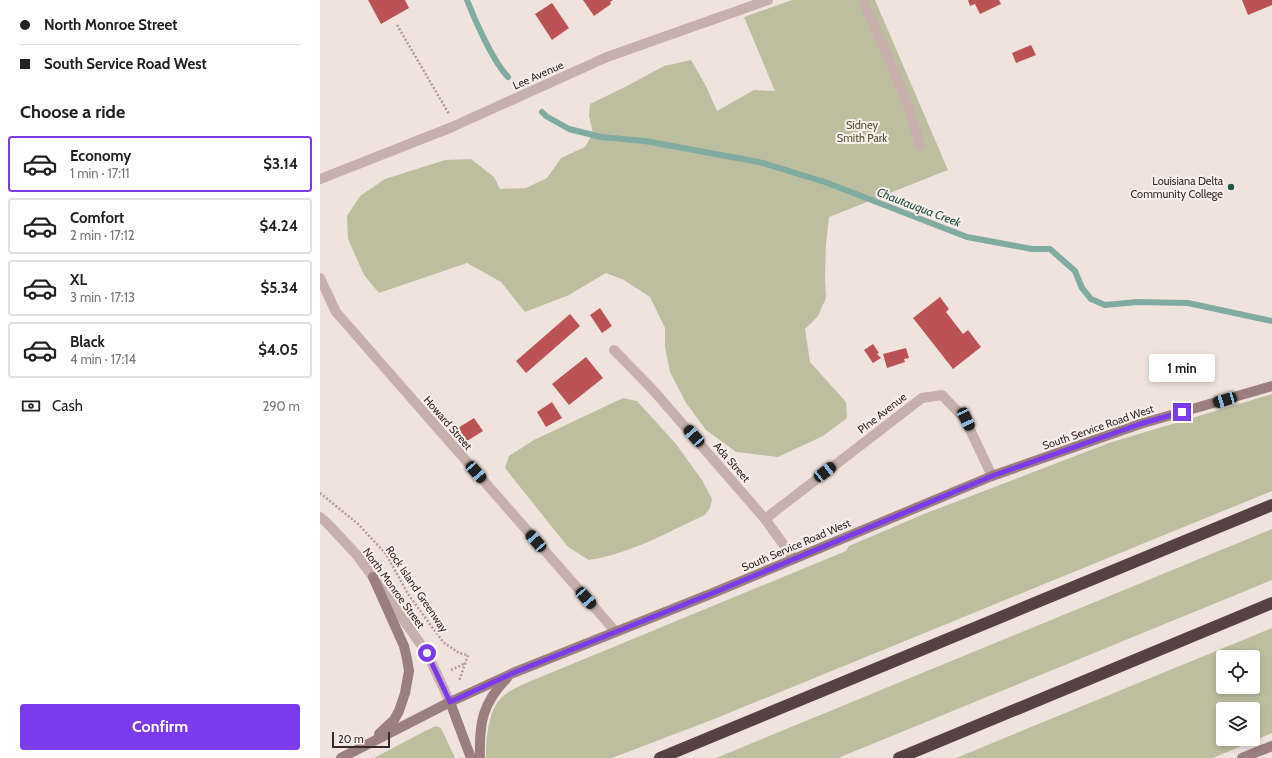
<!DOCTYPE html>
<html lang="en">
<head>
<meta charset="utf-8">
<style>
  body { margin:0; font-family:Cabin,sans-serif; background:#f6f6f6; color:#222; height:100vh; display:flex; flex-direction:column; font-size:15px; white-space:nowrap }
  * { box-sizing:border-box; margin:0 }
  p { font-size:13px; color:#767676 }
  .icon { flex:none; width:22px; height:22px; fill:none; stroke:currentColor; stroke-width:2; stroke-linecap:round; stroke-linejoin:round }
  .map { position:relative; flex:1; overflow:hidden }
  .side { display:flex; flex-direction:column; background:#fff; width:320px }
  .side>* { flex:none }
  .guide { display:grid; align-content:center; height:88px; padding:0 20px; background:#fff }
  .fabs { position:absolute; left:896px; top:650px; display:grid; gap:8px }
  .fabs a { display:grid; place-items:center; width:44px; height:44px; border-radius:4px; background:#fff; box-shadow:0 2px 6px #0003; font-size:20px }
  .scale { position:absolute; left:12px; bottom:10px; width:58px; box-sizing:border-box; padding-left:4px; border:2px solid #362a2a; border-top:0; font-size:11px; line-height:14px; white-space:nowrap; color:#362a2a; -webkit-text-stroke:3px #f8eeea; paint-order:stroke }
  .end { position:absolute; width:18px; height:18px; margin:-9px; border:5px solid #7c3aed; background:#fff; box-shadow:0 0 0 2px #fff }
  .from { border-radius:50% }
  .bubble { position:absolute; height:28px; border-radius:4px; background:#fff; box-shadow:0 2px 6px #0003; font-size:13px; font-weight:700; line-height:28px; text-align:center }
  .car { position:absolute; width:12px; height:24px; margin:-12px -6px; border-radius:5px; box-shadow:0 0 3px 1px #0007; background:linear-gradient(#222 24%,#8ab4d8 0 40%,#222 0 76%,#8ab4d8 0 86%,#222 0) }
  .guide b { display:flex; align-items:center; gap:14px; height:38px; font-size:15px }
  .guide b+b { border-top:1px solid #e0e0e0 }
  .guide i { width:10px; height:10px; background:#222 }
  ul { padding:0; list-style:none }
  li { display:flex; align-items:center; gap:12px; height:56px; margin:0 8px 6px; padding:0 12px; border:2px solid #e0e0e0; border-radius:4px }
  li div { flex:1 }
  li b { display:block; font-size:15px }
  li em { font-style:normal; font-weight:700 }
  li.selected { border-color:#7c3aed }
  li>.icon { width:36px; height:36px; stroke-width:1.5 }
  h2 { padding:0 20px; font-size:18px; line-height:48px }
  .pay { display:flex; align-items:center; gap:10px; height:44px; padding:0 20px; font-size:15px }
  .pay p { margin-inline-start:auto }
  .button { display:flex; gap:8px; margin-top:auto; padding:8px 20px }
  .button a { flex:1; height:46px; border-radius:4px; background:#7c3aed; color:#fff; font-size:16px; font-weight:700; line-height:46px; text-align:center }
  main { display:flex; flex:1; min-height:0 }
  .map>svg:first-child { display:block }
</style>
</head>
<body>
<main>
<section class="side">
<div class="guide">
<b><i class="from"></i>North Monroe Street</b>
<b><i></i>South Service Road West</b>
</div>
<h2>Choose a ride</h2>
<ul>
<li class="selected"><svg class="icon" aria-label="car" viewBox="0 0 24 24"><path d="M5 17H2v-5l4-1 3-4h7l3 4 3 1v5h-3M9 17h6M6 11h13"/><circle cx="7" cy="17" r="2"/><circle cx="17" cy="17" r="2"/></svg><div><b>Economy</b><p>1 min · 17:11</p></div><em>$3.14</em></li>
<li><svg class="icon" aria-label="car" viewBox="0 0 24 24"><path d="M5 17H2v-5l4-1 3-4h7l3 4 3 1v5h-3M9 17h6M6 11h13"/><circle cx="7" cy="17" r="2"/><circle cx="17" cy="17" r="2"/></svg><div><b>Comfort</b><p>2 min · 17:12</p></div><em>$4.24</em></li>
<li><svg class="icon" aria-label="car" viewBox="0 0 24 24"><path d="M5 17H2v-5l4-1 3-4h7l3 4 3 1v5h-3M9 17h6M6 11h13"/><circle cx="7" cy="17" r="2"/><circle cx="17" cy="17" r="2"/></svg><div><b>XL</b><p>3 min · 17:13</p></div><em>$5.34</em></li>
<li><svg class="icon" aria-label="car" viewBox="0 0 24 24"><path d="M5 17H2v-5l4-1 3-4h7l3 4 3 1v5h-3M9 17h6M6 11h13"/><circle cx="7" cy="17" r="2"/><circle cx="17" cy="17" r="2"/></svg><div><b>Black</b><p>4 min · 17:14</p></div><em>$4.05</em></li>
</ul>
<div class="pay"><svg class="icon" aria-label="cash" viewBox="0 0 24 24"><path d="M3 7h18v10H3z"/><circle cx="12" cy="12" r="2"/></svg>Cash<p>290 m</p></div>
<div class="button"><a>Confirm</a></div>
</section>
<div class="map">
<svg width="952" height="758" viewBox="0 0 952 758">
  <rect width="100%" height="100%" fill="#f0e3de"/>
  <!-- green -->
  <g fill="#bcbe9f" fill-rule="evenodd">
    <path d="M472 0H555L628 170 509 217 506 244 505 278 506 298 498 316 485 329 490 362 526 402 527 418 503 436 458 457 416 452 386 430 366 403 350 372 345 347V328L330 297 304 280 286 273 249 295 205 312 181 282 147 263 59 293 44 275 28 239 27 216 40 196 65 179 125 160 151 159 174 177 180 189 206 188 227 178 241 158 265 147 273 133 269 116 270 104 305 87 344 66 371 60 386 86 397 111 434 90 455 91 424 17Z"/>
    <path d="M952 394V491L394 719 292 758H166C166 739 168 709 183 696 191 689 202 685 211 681L526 551 529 546 604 514 789 443Z"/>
    <path d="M303 398 317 401 356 444 382 480 392 499 390 508 385 515C348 532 310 554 269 560L248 547 185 468 189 456 214 440Z"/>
    <path d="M952 529V580L518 758H396Z"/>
    <path d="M952 628V733L893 758H636ZM903 657H933V687H903ZM903 709H933V739H903Z"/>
    <path d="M116 726 121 728 135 758H54L105 731Z"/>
  </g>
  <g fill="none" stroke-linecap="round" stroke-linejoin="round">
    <!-- stream -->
    <g stroke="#80aba1" stroke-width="6">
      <path d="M147 0C155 21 173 61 188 77"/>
      <path d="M222 112 226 116 249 129 281 137 325 141 439 162 505 182 647 237 712 249H730L755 271 762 288 771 299 785 305 817 302 868 303 952 321"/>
    </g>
  </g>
  <!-- building -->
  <g fill="#bb5255">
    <path d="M48 0H85L89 8 61 24Z"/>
    <path d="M263 0H293L290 2 291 4 274 16Z"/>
    <path d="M648 0H679L681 4 660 14 655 4 650 6Z"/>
    <path d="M922 0H952V5L928 15Z"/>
    <path d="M232 3 249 28 232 40 215 14Z"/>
    <path d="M711 45 716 55 696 63 692 53Z"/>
    <path d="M620 297 629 309 626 312 643 334 648 330 661 347 633 369 593 318Z"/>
    <path d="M280 308 292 326 282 333 270 315Z"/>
    <path d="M250 314 260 326 206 373 196 361Z"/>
    <path d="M553 344 559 353 557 354 561 358 553 363 544 350Z"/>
    <path d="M586 348 589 358 584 359 585 362 567 368 563 354Z"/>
    <path d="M266 357 283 378 249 405 232 384Z"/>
    <path d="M232 402 242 418 226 427 217 412Z"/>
    <path d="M154 418 163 431 147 441 138 428Z"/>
  </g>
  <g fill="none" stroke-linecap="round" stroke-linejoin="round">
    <!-- path -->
    <g stroke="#b39a95" stroke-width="2.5" stroke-dasharray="2 2" stroke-linecap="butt">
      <path d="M77 25 129 114"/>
      <path d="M0 493 38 524 66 554 88 594 123 642 139 653 148 655 139 681"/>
      <path d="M131 670 146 663"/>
    </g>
    <!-- lane -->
    <path stroke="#c7b0ab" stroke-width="10" d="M543 0 570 61 589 108 600 146"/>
    <!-- street -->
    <g stroke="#c7b0ab" stroke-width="10">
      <path d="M0 179 132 127 287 57 448 0"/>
      <path d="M0 278 16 312 296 632"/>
      <path d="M294 350 333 390 445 519 474 559"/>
      <path d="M0 517 6 522 36 554 53 577 107 653 130 702"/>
      <path d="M445 519 602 398 622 395 645 419 672 476"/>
    </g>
    <!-- secondary -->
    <g stroke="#9b7f7d" stroke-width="10">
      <path d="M53 577 84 646 87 659 89 671 85 693 79 711 74 720 59 734"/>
      <path d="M130 702 151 758"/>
      <path d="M21 758 130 702 193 673 393 593 672 476 820 424 952 386"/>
      <path d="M160 758C159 723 162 704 187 678"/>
      <path d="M922 758 952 746"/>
    </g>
    <!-- highway -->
    <g stroke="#564242" stroke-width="12">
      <path d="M340 758 952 505"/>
      <path d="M579 758 952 603"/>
    </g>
  </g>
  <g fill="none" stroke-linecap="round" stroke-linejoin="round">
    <!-- route -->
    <path stroke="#7c3aed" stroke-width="5" d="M107 653 130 702 193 673 393 593 672 476 820 424 862 412"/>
  </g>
  <!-- markers -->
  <circle fill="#23544a" stroke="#f8eeea" stroke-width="1.5" cx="911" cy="187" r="4"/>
  <g text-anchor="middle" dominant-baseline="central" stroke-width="4" stroke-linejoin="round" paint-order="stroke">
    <!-- street labels -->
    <g font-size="11" fill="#362a2a" stroke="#f8eeea">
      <text transform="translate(218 75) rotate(-24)">Lee Avenue</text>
      <text transform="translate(562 413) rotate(-38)">PIne Avenue</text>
      <text transform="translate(128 423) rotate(49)">Howard Street</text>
      <text transform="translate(778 427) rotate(-19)">South Service Road West</text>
      <text transform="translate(412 462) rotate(49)">Ada Street</text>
      <text transform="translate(476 545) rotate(-23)">South Service Road West</text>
      <text transform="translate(74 588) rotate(54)">North Monroe Street</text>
      <text transform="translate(97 589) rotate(56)">Rock Island Greenway</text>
    </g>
    <!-- park labels -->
    <g font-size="11" fill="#4f5230" stroke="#f8eeea">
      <text x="542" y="125">Sidney<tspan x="542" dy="13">Smith Park</tspan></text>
    </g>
    <!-- poi labels -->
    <g font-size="11" fill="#362a2a" stroke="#f8eeea" text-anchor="end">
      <text x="903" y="181">Louisiana Delta<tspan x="903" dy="13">Community College</tspan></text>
    </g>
    <!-- water labels -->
    <g font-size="12" font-style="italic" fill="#23544a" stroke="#f8eeea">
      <text transform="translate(599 207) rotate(21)">Chautauqua Creek</text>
    </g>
  </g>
</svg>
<div class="fabs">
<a><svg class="icon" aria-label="locate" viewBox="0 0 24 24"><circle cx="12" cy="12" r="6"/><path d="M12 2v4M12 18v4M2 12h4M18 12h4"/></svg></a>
<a><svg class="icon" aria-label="layers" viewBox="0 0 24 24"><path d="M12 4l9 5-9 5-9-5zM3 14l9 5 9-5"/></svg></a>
</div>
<div class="scale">20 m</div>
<i class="end from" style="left:107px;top:653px"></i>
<i class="end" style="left:862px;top:412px"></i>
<div class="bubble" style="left:829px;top:354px;width:66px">1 min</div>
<i class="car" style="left:905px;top:400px;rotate:254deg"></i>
<i class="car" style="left:646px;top:419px;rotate:155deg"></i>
<i class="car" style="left:374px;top:436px;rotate:319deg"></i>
<i class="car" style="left:156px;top:472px;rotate:139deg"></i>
<i class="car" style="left:505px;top:472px;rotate:52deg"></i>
<i class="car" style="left:216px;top:541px;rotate:319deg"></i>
<i class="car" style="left:266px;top:598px;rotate:139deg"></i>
</div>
</main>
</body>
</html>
